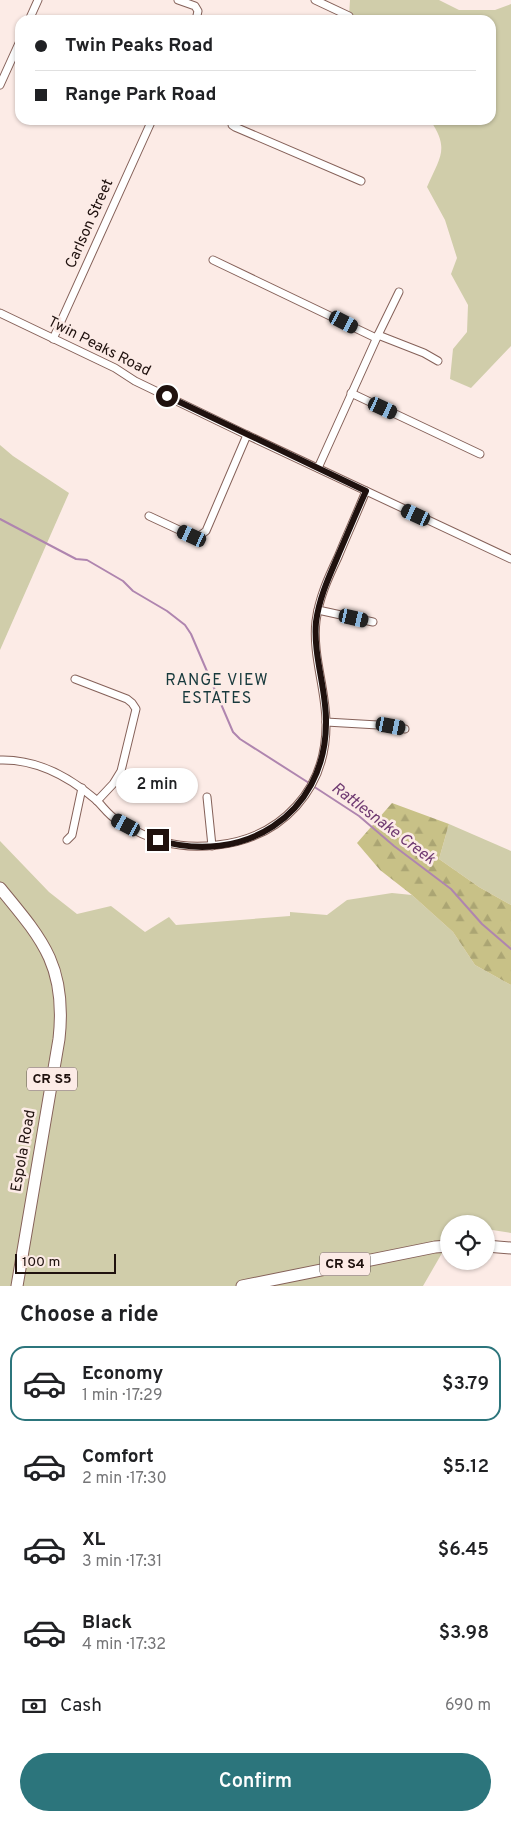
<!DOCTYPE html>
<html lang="en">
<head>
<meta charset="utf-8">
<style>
  body { margin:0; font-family:Overpass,sans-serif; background:#f6f6f6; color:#202124; height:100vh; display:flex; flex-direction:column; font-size:19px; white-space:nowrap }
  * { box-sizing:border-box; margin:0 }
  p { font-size:16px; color:#757577 }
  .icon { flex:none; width:28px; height:28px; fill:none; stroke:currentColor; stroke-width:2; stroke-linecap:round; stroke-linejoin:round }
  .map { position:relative; height:1286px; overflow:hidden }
  .sheet { display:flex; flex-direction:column; background:#fff; flex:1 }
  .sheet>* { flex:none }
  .banner { position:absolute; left:15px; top:15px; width:481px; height:110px; border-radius:15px; box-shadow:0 1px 4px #0004; display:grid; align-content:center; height:110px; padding:0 20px; background:#fff }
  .buttons { position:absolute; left:440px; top:1215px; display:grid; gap:10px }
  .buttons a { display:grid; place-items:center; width:55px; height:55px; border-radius:50%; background:#fff; box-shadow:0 1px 4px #0004; font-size:25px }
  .scale { position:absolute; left:15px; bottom:12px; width:101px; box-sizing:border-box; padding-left:5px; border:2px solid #1f110e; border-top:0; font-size:14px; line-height:18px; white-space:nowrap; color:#1f110e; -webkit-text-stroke:4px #fcebe6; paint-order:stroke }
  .end { position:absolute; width:22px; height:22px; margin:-11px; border:6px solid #1f110e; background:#fff; box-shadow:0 0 0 2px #fff }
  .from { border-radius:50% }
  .bubble { position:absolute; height:35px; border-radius:18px; background:#fff; box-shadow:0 1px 4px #0004; font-size:16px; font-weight:600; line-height:35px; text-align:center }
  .car { position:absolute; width:15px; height:30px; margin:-15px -8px; border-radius:6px; box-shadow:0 0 4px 1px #0007; background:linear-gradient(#222 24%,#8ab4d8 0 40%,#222 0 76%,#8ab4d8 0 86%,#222 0) }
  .banner b { display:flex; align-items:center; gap:18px; height:48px; font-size:19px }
  .banner b+b { border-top:1px solid #e0e0e0 }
  .banner i { width:12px; height:12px; background:#202124 }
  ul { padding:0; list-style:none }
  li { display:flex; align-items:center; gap:15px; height:75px; margin:0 10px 8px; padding:0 10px; border:2px solid transparent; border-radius:15px }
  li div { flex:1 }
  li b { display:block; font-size:19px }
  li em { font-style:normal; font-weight:600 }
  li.current { border-color:#2c757c }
  li>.icon { width:45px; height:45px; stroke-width:1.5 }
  h2 { padding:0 20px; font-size:22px; line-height:60px }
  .pay { display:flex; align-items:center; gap:12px; height:55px; padding:0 20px; font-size:19px }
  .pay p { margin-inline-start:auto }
  .button { display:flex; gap:10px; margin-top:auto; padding:10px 20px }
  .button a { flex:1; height:58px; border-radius:30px; background:#2c757c; color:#fff; font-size:20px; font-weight:600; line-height:58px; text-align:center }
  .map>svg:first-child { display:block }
</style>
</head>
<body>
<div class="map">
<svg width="511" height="1286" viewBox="0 0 511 1286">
  <defs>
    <pattern id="forest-firs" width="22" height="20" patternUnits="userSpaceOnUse" patternTransform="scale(1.25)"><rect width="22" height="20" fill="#c8c187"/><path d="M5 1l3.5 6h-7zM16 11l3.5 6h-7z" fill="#aba573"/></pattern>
  </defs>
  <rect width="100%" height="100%" fill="#fcebe6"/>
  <!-- grass -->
  <g fill="#d0cdaa">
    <path d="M350 0H439L459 10H495L511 4V346L471 388 450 379 453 349 467 332 468 305 451 274 457 258 445 220 427 187C440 157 450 149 430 120H491V20H361L349 16Z"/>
    <path d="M0 445 13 456 69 493 0 650Z"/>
    <path d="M449 824 511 851V905L479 887 439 859Z"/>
    <path d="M0 841 49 892 77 914 111 906 145 932 169 917 176 925 290 916V912L327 915 347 900 392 893 412 895 453 932 475 965 511 985V1233L486 1229V1224H449V1241L423 1286H0Z"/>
  </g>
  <!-- forest -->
  <path fill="url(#forest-firs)" d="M392 803 449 824 439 859 479 887 511 905V985L475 965 453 932 412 895 380 870 357 843Z"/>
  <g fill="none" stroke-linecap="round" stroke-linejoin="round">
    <!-- stream -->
    <g stroke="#af85af" stroke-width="2">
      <path d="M0 519 76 559 87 560 123 581 133 591 167 611 185 625 191 634 233 732 240 739 309 783"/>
      <path d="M313 786 359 816 394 846 451 889 482 924 511 949"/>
    </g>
    <!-- street casing -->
    <g stroke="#856159" stroke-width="9">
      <g id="street">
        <path d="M178 0 195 6 198 11 196 20"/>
        <path d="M315 0 349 16"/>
        <path d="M29 20 38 0"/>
        <path d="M0 85 20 41"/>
        <path d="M232 120V125L235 127 361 181"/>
        <path d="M213 260 376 338"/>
        <path d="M0 313 115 368 135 381 247 435 511 559"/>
        <path d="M378 335 424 353 438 361"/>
        <path d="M53 339 152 120"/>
        <path d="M351 393 480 454"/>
        <path d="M318 468 378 335 399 292"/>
        <path d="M149 516 192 536 198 537 206 531 247 435"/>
        <path d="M318 610 373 622"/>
        <path d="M75 679 127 699 132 703 136 709 121 771 113 784 97 801"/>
        <path d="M326 722 378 725 405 729"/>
        <path d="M0 760C37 759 68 776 95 799 103 806 108 815 117 820 131 829 148 838 165 842 182 847 200 847 217 845 282 838 327 789 326 723 326 689 312 655 316 621 319 598 328 578 338 557 347 535 357 513 366 491"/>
        <path d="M207 797 212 846"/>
        <path d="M67 840 72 835 82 788"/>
      </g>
    </g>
    <!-- primary casing -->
    <g stroke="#856159" stroke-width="13">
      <g id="primary">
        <path d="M0 888C43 940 67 967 59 1039L17 1286"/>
        <path d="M486 1246 511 1248"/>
        <path d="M242 1286 435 1247 449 1246"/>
      </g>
    </g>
    <!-- street -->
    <use href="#street" stroke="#fff" stroke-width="7"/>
    <!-- primary -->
    <use href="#primary" stroke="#fff" stroke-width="11"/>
  </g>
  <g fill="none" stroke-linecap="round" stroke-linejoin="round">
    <!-- route -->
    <path stroke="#1f110e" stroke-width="6" d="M158 840C242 866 325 816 326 724 327 690 313 657 316 622 319 599 328 579 337 558 347 535 356 513 366 491L167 396"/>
  </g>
  <g text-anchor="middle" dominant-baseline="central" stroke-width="5" stroke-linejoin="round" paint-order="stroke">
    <!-- shield labels -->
    <g fill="#fcebe6" stroke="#61524f" stroke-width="1">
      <rect x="27" y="1067.5" width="50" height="23" rx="4"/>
      <rect x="320" y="1252.5" width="50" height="23" rx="4"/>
    </g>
    <g font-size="14" font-weight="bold" fill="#1f110e">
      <text x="52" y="1079">CR S5</text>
      <text x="345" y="1264">CR S4</text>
    </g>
    <!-- street labels -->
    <g font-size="15" fill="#1f110e" stroke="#fcebe6">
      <text transform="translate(90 224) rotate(-66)">Carlson Street</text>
      <text transform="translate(99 347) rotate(27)">Twin Peaks Road</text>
      <text transform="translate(24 1151) rotate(-80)">Espola Road</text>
    </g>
    <!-- neighbourhood labels -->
    <g font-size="16" letter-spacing="1" fill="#183a3d" stroke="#fcebe6">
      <text x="217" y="681">RANGE VIEW<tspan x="217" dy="18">ESTATES</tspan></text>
    </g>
    <!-- water labels -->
    <g font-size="16" font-style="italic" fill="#703b72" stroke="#fcebe6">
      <text transform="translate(383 824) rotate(37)">Rattlesnake Creek</text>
    </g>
  </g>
</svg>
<div class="buttons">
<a><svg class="icon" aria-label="locate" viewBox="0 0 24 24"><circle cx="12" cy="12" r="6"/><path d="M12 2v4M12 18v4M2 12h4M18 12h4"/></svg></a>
</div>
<div class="scale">100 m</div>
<i class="end from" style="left:167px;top:396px"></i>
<i class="end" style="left:158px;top:840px"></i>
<div class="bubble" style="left:116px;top:768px;width:82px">2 min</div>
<i class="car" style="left:344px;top:322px;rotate:117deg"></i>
<i class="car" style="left:383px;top:408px;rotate:115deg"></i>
<i class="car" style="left:416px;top:515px;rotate:295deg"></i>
<i class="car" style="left:192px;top:536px;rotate:295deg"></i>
<i class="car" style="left:354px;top:618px;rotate:103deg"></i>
<i class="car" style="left:391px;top:726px;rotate:101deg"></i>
<i class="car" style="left:126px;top:825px;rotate:298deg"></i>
<div class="banner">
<b><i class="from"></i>Twin Peaks Road</b>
<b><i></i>Range Park Road</b>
</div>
</div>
<section class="sheet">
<h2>Choose a ride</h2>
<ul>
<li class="current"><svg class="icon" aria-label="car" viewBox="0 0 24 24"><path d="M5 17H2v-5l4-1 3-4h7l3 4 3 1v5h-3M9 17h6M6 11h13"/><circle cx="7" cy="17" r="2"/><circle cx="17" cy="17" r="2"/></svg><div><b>Economy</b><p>1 min · 17:29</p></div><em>$3.79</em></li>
<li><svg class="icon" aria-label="car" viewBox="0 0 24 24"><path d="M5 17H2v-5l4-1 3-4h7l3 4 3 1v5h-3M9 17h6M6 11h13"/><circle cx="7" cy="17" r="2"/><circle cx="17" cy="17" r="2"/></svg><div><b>Comfort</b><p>2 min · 17:30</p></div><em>$5.12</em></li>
<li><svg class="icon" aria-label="car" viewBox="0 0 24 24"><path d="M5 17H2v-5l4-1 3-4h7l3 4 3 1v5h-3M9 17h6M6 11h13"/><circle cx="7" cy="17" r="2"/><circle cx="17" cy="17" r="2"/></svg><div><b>XL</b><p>3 min · 17:31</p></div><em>$6.45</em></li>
<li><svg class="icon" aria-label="car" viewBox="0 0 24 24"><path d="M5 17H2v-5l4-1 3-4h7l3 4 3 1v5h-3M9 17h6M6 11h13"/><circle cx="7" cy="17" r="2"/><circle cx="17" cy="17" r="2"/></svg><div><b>Black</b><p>4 min · 17:32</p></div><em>$3.98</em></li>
</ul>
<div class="pay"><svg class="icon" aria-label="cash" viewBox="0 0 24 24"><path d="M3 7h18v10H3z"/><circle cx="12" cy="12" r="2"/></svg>Cash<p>690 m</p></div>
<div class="button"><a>Confirm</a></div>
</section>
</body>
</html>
